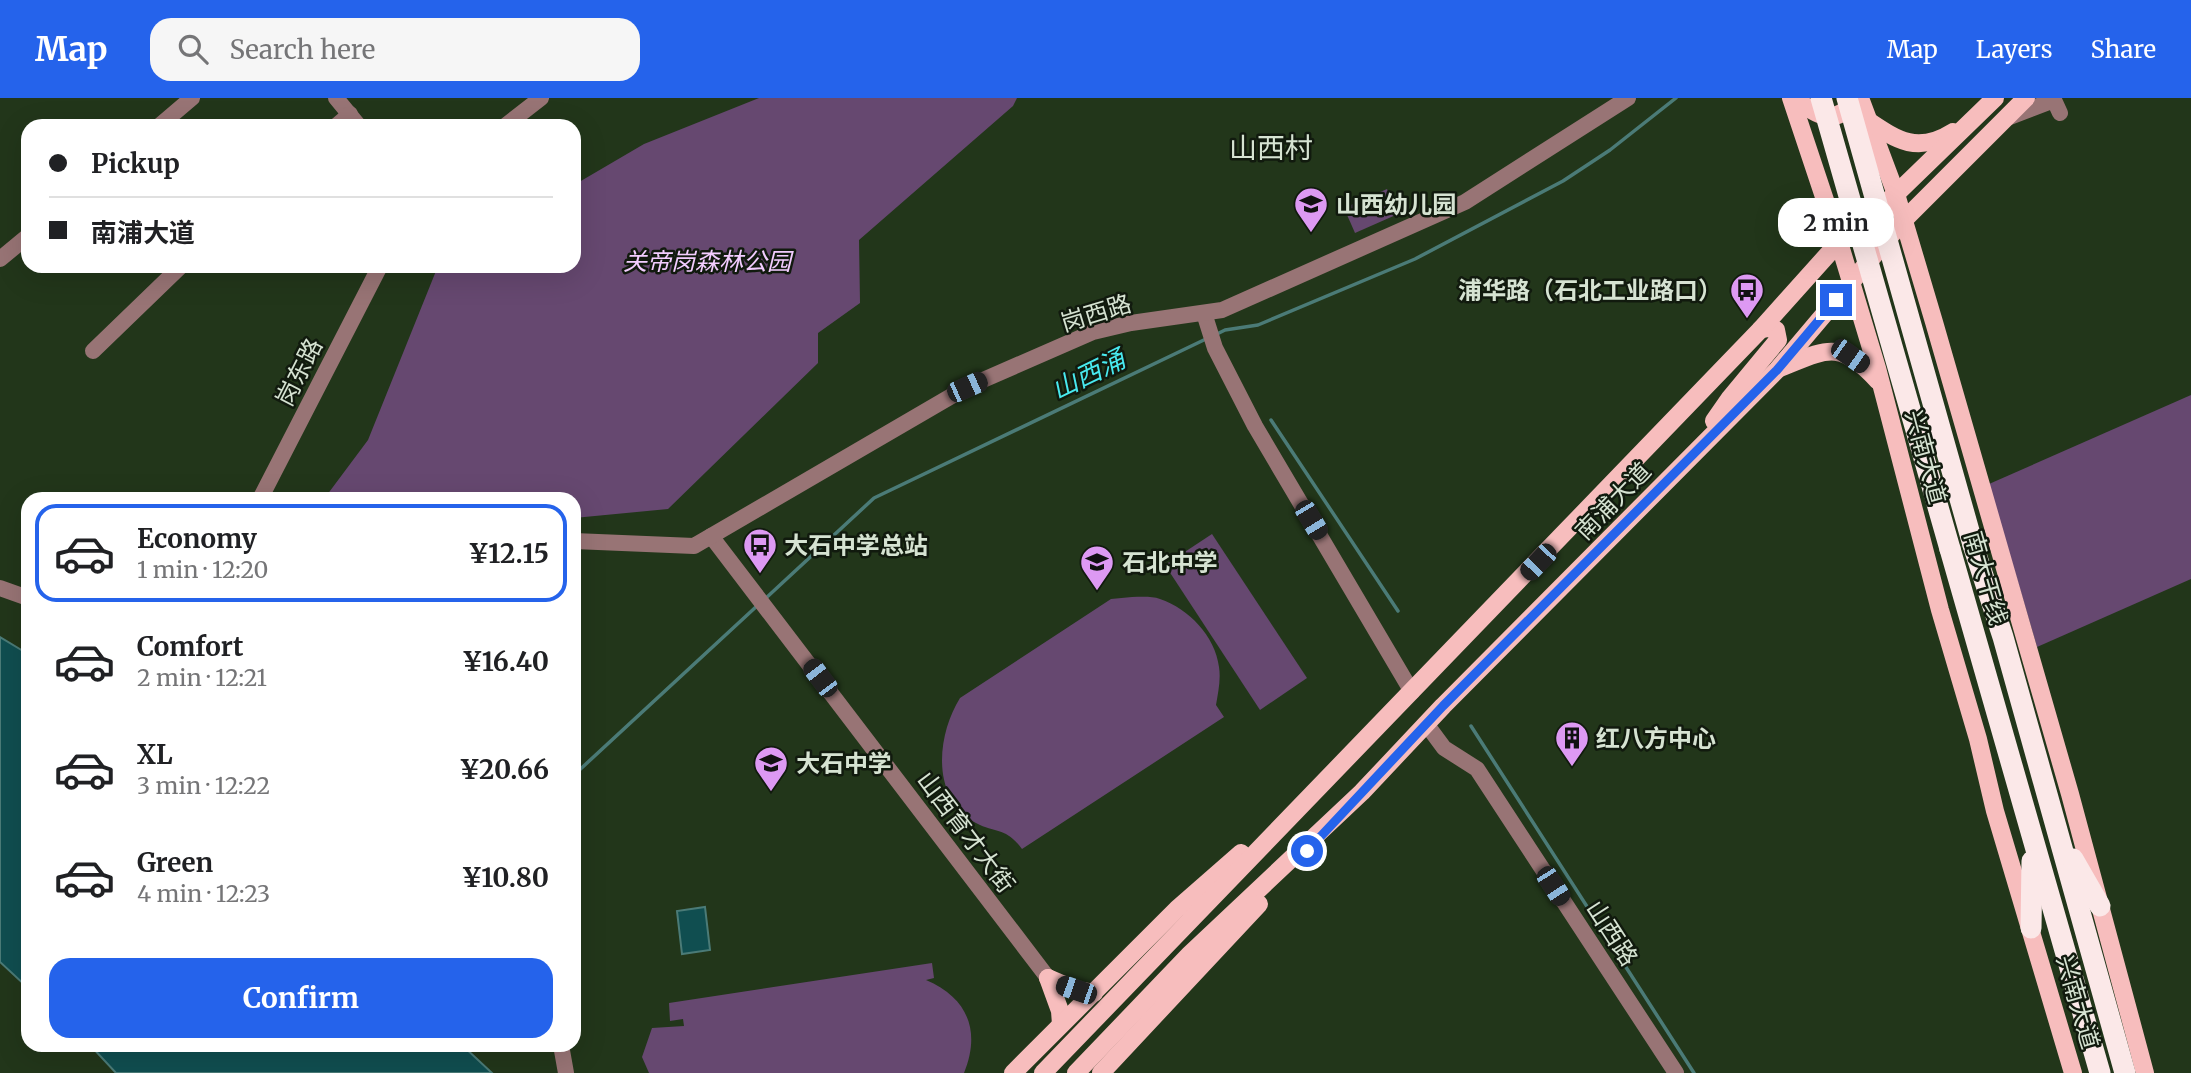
<!DOCTYPE html>
<html lang="en">
<head>
<meta charset="utf-8">
<style>
  body { margin:0; font-family:Merriweather,"Noto Sans SC",serif; background:#f6f6f6; color:#202124; height:100vh; display:flex; flex-direction:column; font-size:26px; white-space:nowrap }
  * { box-sizing:border-box; margin:0 }
  p { font-size:23px; color:#757577 }
  .icon { flex:none; width:38px; height:38px; fill:none; stroke:currentColor; stroke-width:2; stroke-linecap:round; stroke-linejoin:round }
  .map { position:relative; flex:1; overflow:hidden }
  .details { position:absolute; left:21px; top:394px; width:560px; height:560px; display:flex; flex-direction:column; background:#fff; border-radius:21px; box-shadow:0 7px 28px #0002 }
  .details>* { flex:none }
  .banner { position:absolute; left:21px; top:21px; width:560px; height:154px; border-radius:21px; box-shadow:0 7px 28px #0002; display:grid; align-content:center; height:154px; padding:0 28px; background:#fff }
  .end { position:absolute; width:32px; height:32px; margin:-16px; border:9px solid #2563eb; background:#fff; box-shadow:0 0 0 4px #fff }
  .from { border-radius:50% }
  .bubble { position:absolute; height:49px; border-radius:21px; background:#fff; box-shadow:0 7px 28px #0002; font-size:23px; font-weight:700; line-height:49px; text-align:center }
  .car { position:absolute; width:21px; height:42px; margin:-21px -10px; border-radius:9px; box-shadow:0 0 5px 2px #0007; background:linear-gradient(#222 24%,#8ab4d8 0 40%,#222 0 76%,#8ab4d8 0 86%,#222 0) }
  .banner b { display:flex; align-items:center; gap:24px; height:66px; font-size:26px }
  .banner b+b { border-top:2px solid #e0e0e0 }
  .banner i { width:18px; height:18px; background:#202124 }
  ul { padding:12px 0 0; list-style:none }
  li { display:flex; align-items:center; gap:21px; height:98px; margin:0 14px 10px; padding:0 14px; border:4px solid transparent; border-radius:21px }
  li div { flex:1 }
  li b { display:block; font-size:26px }
  li em { font-style:normal; font-weight:700 }
  li.current { border-color:#2563eb }
  li>.icon { width:63px; height:63px; stroke-width:1.5 }
  .button { display:flex; gap:14px; margin-top:auto; padding:14px 28px }
  .button a { flex:1; height:80px; border-radius:21px; background:#2563eb; color:#fff; font-size:28px; font-weight:700; line-height:80px; text-align:center }
  header { display:flex; align-items:center; gap:42px; box-sizing:border-box; height:98px; padding:0 35px; background:#2563eb; color:#fff }
  header strong { font-size:33px }
  nav { display:flex; gap:38px; margin-inline-start:auto; font-size:24px }
  .search { width:490px; height:63px; background:#f6f6f6; display:flex; align-items:center; gap:18px; box-sizing:border-box; padding:0 24px; border-radius:21px; color:#757577; font-size:26px }
  .map>svg:first-child { display:block }
</style>
</head>
<body>
<header>
<strong>Map</strong>
<div class="search"><svg class="icon" aria-label="search" viewBox="0 0 24 24"><circle cx="10" cy="10" r="6"/><path d="M15 15l6 6"/></svg>Search here</div>
<nav><a>Map</a><a>Layers</a><a>Share</a></nav>
</header>
<div class="map">
<svg width="2191" height="975" viewBox="0 0 2191 975">
  <rect width="100%" height="100%" fill="#22361a"/>
  <!-- green -->
  <g fill="#664870">
    <path d="M759 0H1017L1013 8 859 142 860 205 818 235V265L668 411 574 420V401H324L368 342 438 168H574V87L644 46Z"/>
    <path d="M1387 91 1398 116 1355 135 1344 110Z"/>
    <path d="M2191 297V481L2037 549 1989 386Z"/>
    <path d="M1212 436 1307 580 1260 612 1165 467Z"/>
    <path d="M1132 499C1141 499 1152 498 1160 501 1189 511 1215 538 1219 569 1221 582 1218 595 1216 607L1224 619 1022 751C1006 729 997 736 976 725 930 700 937 637 960 600L1111 501Z"/>
    <path d="M932 865 934 880 926 882C968 900 981 933 964 975H649L642 959 652 930 684 928 683 921 670 923 669 905Z"/>
  </g>
  <!-- water -->
  <g fill="#104e50" stroke="#4b7b77" stroke-width="2">
    <path d="M0 539 28 556V890L0 864Z"/>
    <path d="M705 809 710 852 682 856 677 813Z"/>
    <path d="M90 947H462L492 975H116Z"/>
  </g>
  <g fill="none" stroke-linecap="round" stroke-linejoin="round">
    <!-- stream -->
    <g stroke="#4b7b77" stroke-width="3.5">
      <path d="M1215 237 1225 232 1258 227 1415 161 1563 83 1610 52 1676 0"/>
      <path d="M1271 322 1398 513"/>
      <path d="M766 500 874 400 1208 240"/>
      <path d="M1471 628 1694 975"/>
      <path d="M574 677 758 507"/>
    </g>
    <!-- minor -->
    <g stroke="#987475" stroke-width="16">
      <path d="M336 0 359 28"/>
      <path d="M2007 20 2054 2 2060 15"/>
      <path d="M159 28 192 0"/>
      <path d="M336 28 350 16"/>
      <path d="M505 28 541 0"/>
      <path d="M0 161 28 138"/>
      <path d="M1204 215 1215 250 1255 328 1412 594"/>
      <path d="M93 253 181 168"/>
      <path d="M260 401 380 168"/>
      <path d="M711 438 1048 880"/>
      <path d="M574 443 694 448 967 289 1093 234 1131 225 1222 212 1465 104 1628 0"/>
      <path d="M0 490 28 500"/>
      <path d="M1427 627 1444 650 1477 671 1676 975"/>
      <path d="M561 947 566 975"/>
    </g>
    <!-- major -->
    <g stroke="#f7bdbd" stroke-width="18">
      <path d="M1791 0 1839 144 1877 270 1940 512 1978 641 1995 713 2073 975"/>
      <path d="M1795 0C1816 18 1836 30 1855 1"/>
      <path d="M1860 0 1896 96 1934 224 2070 696 2145 975"/>
      <path d="M1867 22C1898 43 1918 56 1953 34"/>
      <path d="M1780 270C1827 251 1840 241 1878 283"/>
      <path d="M1714 323 1730 300 1778 242 1776 232 1768 230 1761 231"/>
      <path d="M1048 880 1060 913 1061 926"/>
      <path d="M1048 880 1076 892 1094 895"/>
      <path d="M1013 975 1177 811 1241 755"/>
      <path d="M1043 975 1761 231 1839 144 1896 96 1995 0"/>
      <path d="M1076 975 1190 856 1362 694 1443 608 1777 272 1903 123 2026 0"/>
      <path d="M1101 975 1259 806"/>
    </g>
    <!-- highway -->
    <g stroke="#fbe8e8" stroke-width="21">
      <path d="M1973 447 2003 539 2125 975"/>
      <path d="M1950 451 2100 975"/>
      <path d="M2073 761 2100 808"/>
      <path d="M2031 830 2032 763"/>
    </g>
    <!-- highway-bridge -->
    <g stroke="#fbe8e8" stroke-width="21">
      <path d="M1821 0 1950 451"/>
      <path d="M1847 0 1973 447"/>
    </g>
  </g>
  <g fill="none" stroke-linecap="round" stroke-linejoin="round">
    <!-- route -->
    <path stroke="#2563eb" stroke-width="9" d="M1307 753 1443 608 1777 272 1836 202"/>
  </g>
  <!-- icons -->
  <defs>
    <g id="school-pin" transform="scale(1.75)"><path d="M0 17L-7.5 6A9.5 9.5 0 1 1 7.5 6Z" fill="#dd99f3" stroke="#111a0e"/><path d="M0-5L7-2L0 1L-7-2ZM-4 1L0 2.5L4 1V4Q0 6-4 4Z" fill="#111"/></g>
    <g id="bus-pin" transform="scale(1.75)"><path d="M0 17L-7.5 6A9.5 9.5 0 1 1 7.5 6Z" fill="#dd99f3" stroke="#111a0e"/><path d="M-5-6H5V4H4V6H2V4H-2V6H-4V4H-5ZM-3.5-4V0h7V-4ZM-3.5 1.2v1.5H-2V1.2ZM2 1.2v1.5H3.5V1.2Z" fill="#111"/></g>
    <g id="building-pin" transform="scale(1.75)"><path d="M0 17L-7.5 6A9.5 9.5 0 1 1 7.5 6Z" fill="#dd99f3" stroke="#111a0e"/><path d="M-4-6H4V6H1V3H-1V6H-4ZM-2.5-4.3h1.7v1.8h-1.7ZM.8-4.3h1.7v1.8H.8ZM-2.5-1h1.7V.8h-1.7ZM.8-1h1.7V.8H.8Z" fill="#111"/></g>
  </defs>
  <g fill-rule="evenodd">
    <use href="#school-pin" x="1311" y="106"/>
    <use href="#bus-pin" x="1747" y="192"/>
    <use href="#bus-pin" x="760" y="447"/>
    <use href="#school-pin" x="1097" y="464"/>
    <use href="#building-pin" x="1572" y="640"/>
    <use href="#school-pin" x="771" y="665"/>
  </g>
  <g text-anchor="middle" dominant-baseline="central" stroke-width="5" stroke-linejoin="round" paint-order="stroke">
    <!-- poi labels -->
    <g font-size="24" font-weight="bold" fill="#d6e3d2" stroke="#111a0e" text-anchor="start">
      <text x="1336" y="106">山西幼儿园</text>
      <text x="1722" y="192" text-anchor="end">浦华路（石北工业路口）</text>
      <text x="784" y="447">大石中学总站</text>
      <text x="1122" y="464">石北中学</text>
      <text x="1596" y="640">红八方中心</text>
      <text x="796" y="665">大石中学</text>
    </g>
    <!-- park labels -->
    <g font-size="24" font-style="italic" fill="#f3cdff" stroke="#111a0e">
      <text x="707" y="163">关帝岗森林公园</text>
    </g>
    <!-- street labels -->
    <g font-size="24" fill="#d6e3d2" stroke="#111a0e">
      <text transform="translate(1096 215) rotate(-17)">岗西路</text>
      <text transform="translate(299 274) rotate(-63)">岗东路</text>
      <text transform="translate(1926 359) rotate(75)">兴南大道</text>
      <text transform="translate(1613 403) rotate(-46)">南浦大道</text>
      <text transform="translate(1986 480) rotate(74)">南大干线</text>
      <text transform="translate(966 734) rotate(53)">山西育才大街</text>
      <text transform="translate(1612 835) rotate(57)">山西路</text>
      <text transform="translate(2078 904) rotate(74)">兴南大道</text>
    </g>
    <!-- water labels -->
    <g font-size="26" font-style="italic" fill="#48e9ee" stroke="#111a0e">
      <text transform="translate(1088 276) rotate(-26)">山西涌</text>
    </g>
    <!-- quarter labels -->
    <g font-size="28" fill="#d6e3d2" stroke="#111a0e">
      <text x="1271" y="50">山西村</text>
    </g>
  </g>
</svg>
<i class="end from" style="left:1307px;top:753px"></i>
<i class="end" style="left:1836px;top:202px"></i>
<div class="bubble" style="left:1778px;top:100px;width:116px">2 min</div>
<i class="car" style="left:1850px;top:258px;rotate:125deg"></i>
<i class="car" style="left:967px;top:289px;rotate:66deg"></i>
<i class="car" style="left:1311px;top:422px;rotate:149deg"></i>
<i class="car" style="left:1538px;top:464px;rotate:224deg"></i>
<i class="car" style="left:820px;top:580px;rotate:323deg"></i>
<i class="car" style="left:1553px;top:788px;rotate:147deg"></i>
<i class="car" style="left:1076px;top:892px;rotate:289deg"></i>
<div class="banner">
<b><i class="from"></i>Pickup</b>
<b><i></i>南浦大道</b>
</div>
<section class="details">
<ul>
<li class="current"><svg class="icon" aria-label="car" viewBox="0 0 24 24"><path d="M5 17H2v-5l4-1 3-4h7l3 4 3 1v5h-3M9 17h6M6 11h13"/><circle cx="7" cy="17" r="2"/><circle cx="17" cy="17" r="2"/></svg><div><b>Economy</b><p>1 min · 12:20</p></div><em>¥12.15</em></li>
<li><svg class="icon" aria-label="car" viewBox="0 0 24 24"><path d="M5 17H2v-5l4-1 3-4h7l3 4 3 1v5h-3M9 17h6M6 11h13"/><circle cx="7" cy="17" r="2"/><circle cx="17" cy="17" r="2"/></svg><div><b>Comfort</b><p>2 min · 12:21</p></div><em>¥16.40</em></li>
<li><svg class="icon" aria-label="car" viewBox="0 0 24 24"><path d="M5 17H2v-5l4-1 3-4h7l3 4 3 1v5h-3M9 17h6M6 11h13"/><circle cx="7" cy="17" r="2"/><circle cx="17" cy="17" r="2"/></svg><div><b>XL</b><p>3 min · 12:22</p></div><em>¥20.66</em></li>
<li><svg class="icon" aria-label="car" viewBox="0 0 24 24"><path d="M5 17H2v-5l4-1 3-4h7l3 4 3 1v5h-3M9 17h6M6 11h13"/><circle cx="7" cy="17" r="2"/><circle cx="17" cy="17" r="2"/></svg><div><b>Green</b><p>4 min · 12:23</p></div><em>¥10.80</em></li>
</ul>
<div class="button"><a>Confirm</a></div>
</section>
</div>
</body>
</html>
